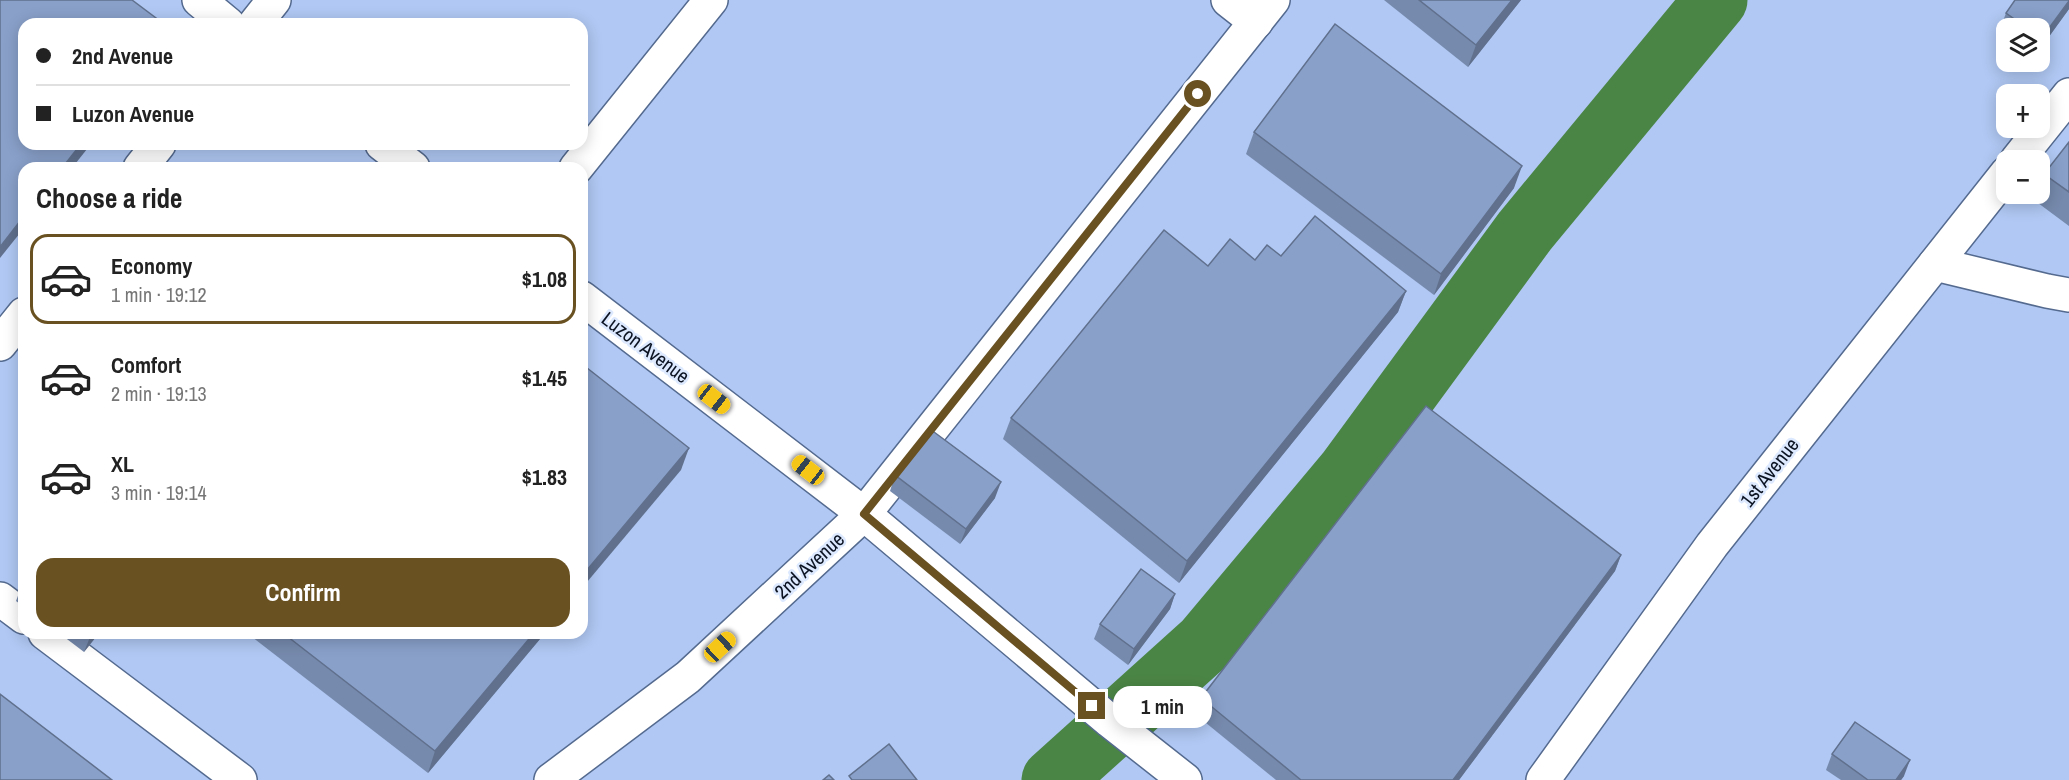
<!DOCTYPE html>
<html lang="en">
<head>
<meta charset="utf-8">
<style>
  body { margin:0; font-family:"Archivo Narrow",sans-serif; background:#f6f6f6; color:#222; height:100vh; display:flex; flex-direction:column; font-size:22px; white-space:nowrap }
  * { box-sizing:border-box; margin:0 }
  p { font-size:20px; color:#767676 }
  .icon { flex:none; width:33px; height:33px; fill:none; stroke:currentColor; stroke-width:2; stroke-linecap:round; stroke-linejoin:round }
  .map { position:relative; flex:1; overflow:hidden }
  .side { position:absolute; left:18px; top:162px; width:570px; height:477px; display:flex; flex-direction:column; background:#fff; border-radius:18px; box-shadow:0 3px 15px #0003 }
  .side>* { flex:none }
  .hud { position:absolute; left:18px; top:18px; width:570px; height:132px; border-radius:18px; box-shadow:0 3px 15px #0003; display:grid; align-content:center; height:132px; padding:0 18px; background:#fff }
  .tools { position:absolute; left:1996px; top:18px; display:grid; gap:12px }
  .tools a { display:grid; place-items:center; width:54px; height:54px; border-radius:12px; background:#fff; box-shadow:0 3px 15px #0003; font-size:30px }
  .end { position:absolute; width:27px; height:27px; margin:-14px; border:8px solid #695122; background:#fff; box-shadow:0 0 0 3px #fff }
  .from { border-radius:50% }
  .bubble { position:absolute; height:42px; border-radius:18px; background:#fff; box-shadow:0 3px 15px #0003; font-size:20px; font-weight:700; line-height:42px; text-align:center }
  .car { position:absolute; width:18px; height:36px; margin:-18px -9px; border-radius:8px; box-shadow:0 0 4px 2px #0007; background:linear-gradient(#f5c518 24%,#345 0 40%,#f5c518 0 76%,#345 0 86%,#f5c518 0) }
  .hud b { display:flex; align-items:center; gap:21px; height:57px; font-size:22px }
  .hud b+b { border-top:2px solid #e0e0e0 }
  .hud i { width:15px; height:15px; background:#222 }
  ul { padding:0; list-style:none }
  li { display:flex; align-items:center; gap:18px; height:90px; margin:0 12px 9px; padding:0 6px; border:3px solid transparent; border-radius:18px }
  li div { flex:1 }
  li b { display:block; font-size:22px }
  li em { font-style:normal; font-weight:700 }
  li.active { border-color:#695122 }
  li>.icon { width:54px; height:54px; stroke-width:1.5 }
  h2 { padding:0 18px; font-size:27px; line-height:72px }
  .action { display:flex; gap:12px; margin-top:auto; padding:12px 18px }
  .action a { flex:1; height:69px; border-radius:18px; background:#695122; color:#fff; font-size:24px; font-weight:700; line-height:69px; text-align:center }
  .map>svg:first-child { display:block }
</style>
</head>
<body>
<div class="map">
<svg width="2069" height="780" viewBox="0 0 2069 780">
  <rect width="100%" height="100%" fill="#b0c8f3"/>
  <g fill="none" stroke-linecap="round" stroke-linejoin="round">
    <!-- river -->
    <path stroke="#4b8545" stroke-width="63" d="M1053 780 1205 643 1349 471 1525 231 1716 0"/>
    <!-- minor casing -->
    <g stroke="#546a8f" stroke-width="36">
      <g id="minor">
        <path d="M199 0 228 24"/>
        <path d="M1228 0 1256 22"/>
        <path d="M255 24 274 0"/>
        <path d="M382 144 413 168"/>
        <path d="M2017 160 2069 95"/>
        <path d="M140 168 159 144"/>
        <path d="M576 168 711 0"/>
        <path d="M1935 264 2047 291 2069 295"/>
        <path d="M582 298 864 514 1110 721 1185 780"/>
        <path d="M0 344 24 314"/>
        <path d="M0 599 24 617"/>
        <path d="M45 633 240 780"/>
        <path d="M551 780 688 677 864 514 1273 0"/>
        <path d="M1543 780 1712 545 2007 173"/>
      </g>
    </g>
    <!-- minor -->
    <use href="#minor" stroke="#fff" stroke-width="33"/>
  </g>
  <!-- wall -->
  <g fill="#768aad">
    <path d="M1384 0H1521L1468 67Z"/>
    <path d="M2069 9 2040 49V28H2007V34L2000 29 2006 13Z"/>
    <path d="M1254 132 1514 188 1434 295 1246 154Z"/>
    <path d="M2069 142V226L2034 200 2037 194H2040V185L2044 174Z"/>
    <path d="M1281 256 1406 291 1398 312 1179 583 1003 439 1011 418 1208 266Z"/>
    <path d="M895 475 995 498 960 544 890 491Z"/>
    <path d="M1621 555 1615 571 1459 780H1276L1195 714 1201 698Z"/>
    <path d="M24 582V607L16 601 22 585Z"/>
    <path d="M1175 594 1170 609 1128 665 1094 639 1100 624Z"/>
    <path d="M59 633H99L84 652Z"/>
    <path d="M247 633H545L428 773Z"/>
    <path d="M1832 754 1904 776 1901 780H1841L1826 770Z"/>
  </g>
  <!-- shaded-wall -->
  <g fill="#60708d">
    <path d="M1512 0H1521L1468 67 1476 45Z"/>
    <path d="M2069 1V9L2040 49V43L2041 39Z"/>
    <path d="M81 144H91L72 168H62Z"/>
    <path d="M1522 166 1514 188 1434 295 1441 274Z"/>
    <path d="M24 216V228L0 258V247Z"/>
    <path d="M1406 291 1398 312 1179 583 1187 561Z"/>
    <path d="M689 448 681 470 582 588V576Z"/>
    <path d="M1001 482 995 498 960 544 966 529Z"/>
    <path d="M1621 555 1615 571 1459 780H1453Z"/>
    <path d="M1175 594 1170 609 1128 665 1134 649Z"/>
    <path d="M93 633H99L84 652 90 637Z"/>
    <path d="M534 633H545L428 773 435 751Z"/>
    <path d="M1910 760 1904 776 1901 780H1896Z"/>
  </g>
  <!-- building -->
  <g fill="#89a0c9" stroke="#60708d" stroke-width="1.5">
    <path d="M0 0H132L164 24H24V144H81L62 168H24V216L0 247Z"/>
    <path d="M1419 0H1512L1476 45Z"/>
    <path d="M2015 0H2069V1L2041 39 2040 38V28H2027L2006 13Z"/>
    <path d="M1335 24 1522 166 1441 274 1254 132Z"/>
    <path d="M2069 142V192L2044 174Z"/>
    <path d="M1315 216 1406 291 1187 561 1011 418 1164 230 1208 266 1230 239 1255 260 1267 245 1281 256Z"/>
    <path d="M582 364 689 448 582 576Z"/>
    <path d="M1426 406 1621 555 1453 780H1301L1201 698Z"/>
    <path d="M930 429 1001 482 966 529 895 475Z"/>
    <path d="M1141 569 1175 594 1134 649 1100 624Z"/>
    <path d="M85 633H93L90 637Z"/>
    <path d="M283 633H534L435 751Z"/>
    <path d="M0 694 112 780H0Z"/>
    <path d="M1855 722 1910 760 1896 780H1868L1832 754Z"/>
    <path d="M889 744 917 780H852L849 776Z"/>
    <path d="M829 775 834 780H823Z"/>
  </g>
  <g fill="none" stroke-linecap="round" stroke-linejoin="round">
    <!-- route -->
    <path stroke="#695122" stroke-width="8" d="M1092 706 864 514 1198 94"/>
  </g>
  <g text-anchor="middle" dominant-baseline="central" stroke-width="5" stroke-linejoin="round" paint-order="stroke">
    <!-- street labels -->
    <g font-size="20" fill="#0c1423" stroke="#dce9fe">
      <text transform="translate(646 347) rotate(37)">Luzon Avenue</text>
      <text transform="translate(1769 472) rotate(-52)">1st Avenue</text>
      <text transform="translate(809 565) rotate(-43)">2nd Avenue</text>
    </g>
  </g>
</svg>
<div class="tools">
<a><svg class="icon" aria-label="layers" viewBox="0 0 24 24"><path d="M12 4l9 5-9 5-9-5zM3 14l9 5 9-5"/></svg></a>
<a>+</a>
<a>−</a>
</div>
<i class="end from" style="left:1198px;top:94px"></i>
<i class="end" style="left:1092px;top:706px"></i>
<div class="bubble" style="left:1113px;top:686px;width:99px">1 min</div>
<i class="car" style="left:714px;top:399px;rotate:128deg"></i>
<i class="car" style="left:808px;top:470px;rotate:308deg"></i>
<i class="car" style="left:720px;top:647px;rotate:47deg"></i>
<div class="hud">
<b><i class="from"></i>2nd Avenue</b>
<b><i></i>Luzon Avenue</b>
</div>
<section class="side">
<h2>Choose a ride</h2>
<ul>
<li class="active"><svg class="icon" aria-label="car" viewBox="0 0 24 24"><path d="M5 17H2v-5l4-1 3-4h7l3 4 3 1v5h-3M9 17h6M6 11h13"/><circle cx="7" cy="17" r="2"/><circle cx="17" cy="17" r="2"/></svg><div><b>Economy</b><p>1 min · 19:12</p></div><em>$1.08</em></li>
<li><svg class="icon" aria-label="car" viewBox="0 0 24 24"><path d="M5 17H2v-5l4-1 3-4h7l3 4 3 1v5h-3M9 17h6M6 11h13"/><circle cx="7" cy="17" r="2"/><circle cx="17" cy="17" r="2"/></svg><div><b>Comfort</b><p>2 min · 19:13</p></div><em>$1.45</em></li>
<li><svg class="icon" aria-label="car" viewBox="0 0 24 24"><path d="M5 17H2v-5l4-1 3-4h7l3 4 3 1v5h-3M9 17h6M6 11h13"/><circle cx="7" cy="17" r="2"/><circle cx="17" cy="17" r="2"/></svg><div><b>XL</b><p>3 min · 19:14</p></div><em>$1.83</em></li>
</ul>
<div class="action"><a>Confirm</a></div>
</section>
</div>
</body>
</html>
